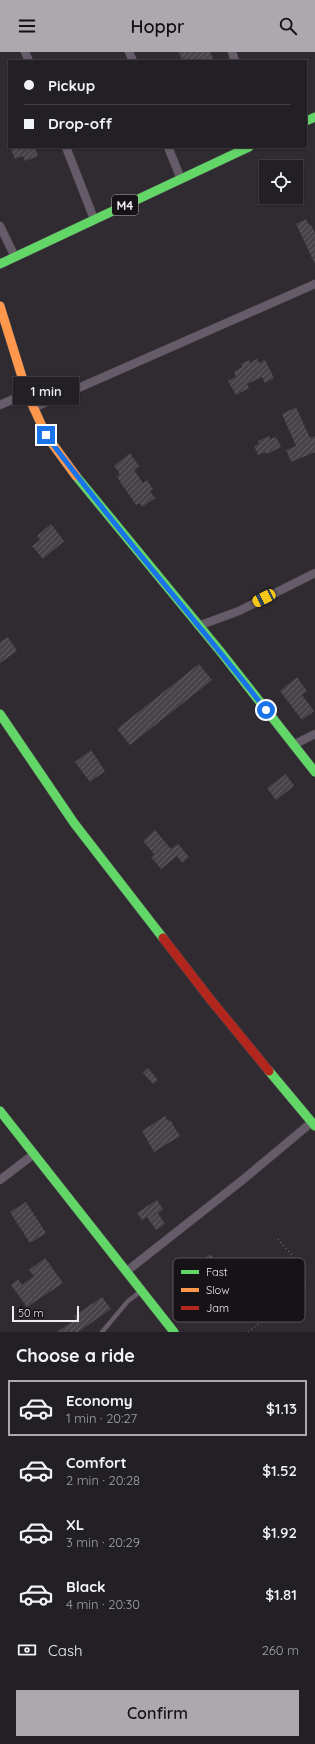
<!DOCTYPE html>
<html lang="en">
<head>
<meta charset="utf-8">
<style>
  body { margin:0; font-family:Quicksand,sans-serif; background:#2b282d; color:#f1f3f6; height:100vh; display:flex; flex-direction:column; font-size:15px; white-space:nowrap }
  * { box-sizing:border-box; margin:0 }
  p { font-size:13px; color:#a3a3a7 }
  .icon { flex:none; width:22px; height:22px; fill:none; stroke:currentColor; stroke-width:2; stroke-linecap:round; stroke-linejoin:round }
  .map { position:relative; height:1280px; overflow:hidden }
  .panel { display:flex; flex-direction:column; background:#232025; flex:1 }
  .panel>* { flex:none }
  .hud { position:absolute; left:8px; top:8px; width:299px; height:88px; border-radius:0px; box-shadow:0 1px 3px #0004,0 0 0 1px #403e42; display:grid; align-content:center; height:88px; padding:0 16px; background:#232025 }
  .controls { position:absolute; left:259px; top:108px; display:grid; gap:8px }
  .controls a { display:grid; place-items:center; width:44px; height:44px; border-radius:0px; background:#232025; box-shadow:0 1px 3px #0004,0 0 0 1px #403e42; font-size:20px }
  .scale { position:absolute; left:12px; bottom:10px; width:67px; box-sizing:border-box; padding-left:4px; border:2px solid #f1ecf2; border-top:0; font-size:11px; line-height:14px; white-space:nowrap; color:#f1ecf2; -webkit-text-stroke:3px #161317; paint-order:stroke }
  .end { position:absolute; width:18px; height:18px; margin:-9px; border:5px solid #1a73e8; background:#fff; box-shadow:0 0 0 2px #fff }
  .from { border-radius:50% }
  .bubble { position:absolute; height:28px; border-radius:0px; background:#232025; box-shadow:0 1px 3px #0004,0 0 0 1px #403e42; font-size:13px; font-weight:600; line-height:28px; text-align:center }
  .car { position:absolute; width:12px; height:24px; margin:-12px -6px; border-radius:5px; box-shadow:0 0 3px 1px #0007; background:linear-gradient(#f5c518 24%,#345 0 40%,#f5c518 0 76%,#345 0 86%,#f5c518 0) }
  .hud b { display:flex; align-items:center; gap:14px; height:38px; font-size:15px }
  .hud b+b { border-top:1px solid #403e42 }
  .hud i { width:10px; height:10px; background:#f1f3f6 }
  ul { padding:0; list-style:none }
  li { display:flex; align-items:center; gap:12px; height:56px; margin:0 8px 6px; padding:0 8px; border:2px solid transparent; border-radius:0px }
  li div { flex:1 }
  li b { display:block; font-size:15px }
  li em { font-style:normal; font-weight:600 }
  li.active { border-color:#ada8ae }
  li>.icon { width:36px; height:36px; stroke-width:1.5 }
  h2 { padding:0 16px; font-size:18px; line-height:48px }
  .pay { display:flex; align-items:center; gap:10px; height:44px; padding:0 16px; font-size:15px }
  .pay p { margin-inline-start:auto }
  .cta { display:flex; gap:8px; margin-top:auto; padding:8px 16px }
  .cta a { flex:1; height:46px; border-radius:0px; background:#ada8ae; color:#111; font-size:16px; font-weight:600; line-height:46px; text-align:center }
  header { display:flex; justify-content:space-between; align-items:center; height:52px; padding:0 16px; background:#ada8ae; color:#111; font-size:18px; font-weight:600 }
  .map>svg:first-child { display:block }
</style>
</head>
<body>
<header><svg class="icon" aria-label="menu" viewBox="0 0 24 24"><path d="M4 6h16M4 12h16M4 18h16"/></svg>Hoppr<svg class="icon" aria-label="search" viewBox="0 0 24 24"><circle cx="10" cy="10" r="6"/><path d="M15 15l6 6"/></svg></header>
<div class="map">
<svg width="315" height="1280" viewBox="0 0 315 1280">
  <defs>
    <pattern id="building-hatch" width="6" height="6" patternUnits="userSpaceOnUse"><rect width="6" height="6" fill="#474449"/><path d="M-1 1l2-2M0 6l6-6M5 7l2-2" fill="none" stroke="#625f64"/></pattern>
  </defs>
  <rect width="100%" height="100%" fill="#2f2b31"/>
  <!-- building -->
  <g fill="url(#building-hatch)">
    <path d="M179 0H210L214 9H182Z"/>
    <path d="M10 95H35L38 104 25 109 23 104 15 107Z"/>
    <path d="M306 167 309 173H311L315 181V212L296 172Z"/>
    <path d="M257 307 259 311 265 308 274 326 265 331 262 325 247 332 249 336 236 343 228 329 236 325 234 320 242 315 241 312 249 308 250 311Z"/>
    <path d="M296 355 310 386 315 384V400L291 410 286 398 296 394 282 362Z"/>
    <path d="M269 384 270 387 276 385 281 395 267 402 266 400 258 403 254 394 259 392 258 389Z"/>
    <path d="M130 401 139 414 134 418 143 431 147 428 153 437 150 439 155 446 142 455 140 451 136 453 117 425 120 422 114 414Z"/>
    <path d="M51 472 64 489 43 507 32 494 40 488 37 484Z"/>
    <path d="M8 585 17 599 0 611V590Z"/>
    <path d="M199 612 212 628 130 693 117 677Z"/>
    <path d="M297 625 307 639 302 643 314 659 302 668 280 639Z"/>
    <path d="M91 698 105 719 90 730 75 710Z"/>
    <path d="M286 722 294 734 276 748 267 736Z"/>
    <path d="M155 778 171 797 178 792 189 805 182 811 177 804 161 817 151 805 154 802 143 789Z"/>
    <path d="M148 1016 158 1028 153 1032 143 1021Z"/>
    <path d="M165 1064 168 1069 170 1068 180 1084 154 1100 142 1079Z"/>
    <path d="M157 1148 163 1157 158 1161 165 1172 156 1178 147 1165 142 1168 137 1161Z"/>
    <path d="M26 1150 46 1181 30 1191 10 1160Z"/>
    <path d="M210 1202 222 1216 209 1228 197 1213Z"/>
    <path d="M45 1206 63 1231 27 1255 11 1233 18 1227 22 1233 34 1224 29 1218Z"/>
    <path d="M102 1245 111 1257 78 1280H57L76 1267 74 1264Z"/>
  </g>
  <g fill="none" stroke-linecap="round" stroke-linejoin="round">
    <!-- lane casing -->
    <g stroke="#4a474b" stroke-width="5">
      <path id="lane" d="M102 1280 128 1249 140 1240"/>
    </g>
    <!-- street casing -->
    <g stroke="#4a474b" stroke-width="9">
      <g id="street">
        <path d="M25 0 29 9"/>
        <path d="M129 0 133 9"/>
        <path d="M232 0 235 9"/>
        <path d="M66 95 94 167"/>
        <path d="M168 95 181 127"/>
        <path d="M0 174 15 205"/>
        <path d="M0 353 27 341"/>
        <path d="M33 356 315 232"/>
        <path d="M198 574 239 559 315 521"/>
        <path d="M293 693 315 682"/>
        <path d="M0 1128 34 1102"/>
        <path d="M127 1219 245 1126 312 1070"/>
      </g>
    </g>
    <!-- fast casing -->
    <g stroke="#4a474b" stroke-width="10">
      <g id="fast">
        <path d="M306 69 315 65"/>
        <path d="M0 212 249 95"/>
        <path d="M76 424 220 599 315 720"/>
        <path d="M0 662 74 771 163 886"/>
        <path d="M269 1019 315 1074"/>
        <path d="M0 1059 174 1280"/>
      </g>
    </g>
    <!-- slow casing -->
    <g stroke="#4a474b" stroke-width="10">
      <path id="slow" d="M0 254 27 341 46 383 76 424"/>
    </g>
    <!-- jam casing -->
    <g stroke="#4a474b" stroke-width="10">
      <path id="jam" d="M163 886 210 947 269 1019"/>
    </g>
    <!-- path -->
    <path stroke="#6d6670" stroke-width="1.5" stroke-dasharray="1 3" stroke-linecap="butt" d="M248 1280 299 1241 305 1230 302 1215 278 1187"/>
    <!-- lane -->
    <use href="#lane" stroke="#655b69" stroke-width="4"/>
    <!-- street -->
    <use href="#street" stroke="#655b69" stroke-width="8"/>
    <!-- fast -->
    <use href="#fast" stroke="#63d668" stroke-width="9"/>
    <!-- slow -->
    <use href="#slow" stroke="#ff974d" stroke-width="9"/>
    <!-- jam -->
    <use href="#jam" stroke="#b3261e" stroke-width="9"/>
  </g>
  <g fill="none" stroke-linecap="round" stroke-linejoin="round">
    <!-- route -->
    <path stroke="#1a73e8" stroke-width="5" d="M46 383C116 478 194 565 266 658"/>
  </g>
  <g text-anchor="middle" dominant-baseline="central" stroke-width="3" stroke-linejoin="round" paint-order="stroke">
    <!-- shield labels -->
    <rect fill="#161317" stroke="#afabb0" stroke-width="1" x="112" y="143" width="26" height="20" rx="3"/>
    <g font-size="12" font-weight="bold" fill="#f1ecf2">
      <text x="125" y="153">M4</text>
    </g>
  </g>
  <!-- legend -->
  <rect x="173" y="1206" width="132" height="64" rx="6" fill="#161317" stroke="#585459" stroke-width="1"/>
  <rect x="181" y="1218" width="18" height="4" fill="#63d668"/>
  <rect x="181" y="1236" width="18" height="4" fill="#ff974d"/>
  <rect x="181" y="1254" width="18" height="4" fill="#b3261e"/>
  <g font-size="11" fill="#f1ecf2">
    <text x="206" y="1224">Fast</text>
    <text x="206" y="1242">Slow</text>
    <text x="206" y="1260">Jam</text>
  </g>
</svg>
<div class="controls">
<a><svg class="icon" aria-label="locate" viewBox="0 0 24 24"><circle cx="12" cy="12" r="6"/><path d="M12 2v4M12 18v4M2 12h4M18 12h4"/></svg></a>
</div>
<div class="scale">50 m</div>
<i class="end from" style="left:266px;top:658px"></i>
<i class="end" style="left:46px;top:383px"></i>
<div class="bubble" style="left:13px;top:325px;width:66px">1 min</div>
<i class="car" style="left:264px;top:546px;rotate:243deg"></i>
<div class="hud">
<b><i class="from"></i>Pickup</b>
<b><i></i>Drop-off</b>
</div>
</div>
<section class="panel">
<h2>Choose a ride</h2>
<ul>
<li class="active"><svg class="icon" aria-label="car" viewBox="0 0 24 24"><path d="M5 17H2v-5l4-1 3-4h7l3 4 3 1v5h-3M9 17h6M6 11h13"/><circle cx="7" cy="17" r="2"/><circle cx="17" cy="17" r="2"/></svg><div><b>Economy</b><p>1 min · 20:27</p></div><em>$1.13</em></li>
<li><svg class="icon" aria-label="car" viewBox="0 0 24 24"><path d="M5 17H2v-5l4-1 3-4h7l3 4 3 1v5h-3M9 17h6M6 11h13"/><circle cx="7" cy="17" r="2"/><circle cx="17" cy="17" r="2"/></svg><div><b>Comfort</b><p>2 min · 20:28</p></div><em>$1.52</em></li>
<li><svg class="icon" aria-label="car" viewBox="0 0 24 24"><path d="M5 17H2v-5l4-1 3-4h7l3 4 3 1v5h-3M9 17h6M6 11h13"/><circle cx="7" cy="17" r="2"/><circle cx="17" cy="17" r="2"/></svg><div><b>XL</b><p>3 min · 20:29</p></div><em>$1.92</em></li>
<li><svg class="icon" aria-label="car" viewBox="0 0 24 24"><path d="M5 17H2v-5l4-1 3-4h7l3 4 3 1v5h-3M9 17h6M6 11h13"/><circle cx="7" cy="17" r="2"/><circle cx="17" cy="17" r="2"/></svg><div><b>Black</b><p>4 min · 20:30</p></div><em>$1.81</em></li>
</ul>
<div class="pay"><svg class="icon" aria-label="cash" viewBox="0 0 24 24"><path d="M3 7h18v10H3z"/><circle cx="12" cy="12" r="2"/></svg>Cash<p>260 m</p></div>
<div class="cta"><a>Confirm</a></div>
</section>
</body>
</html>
